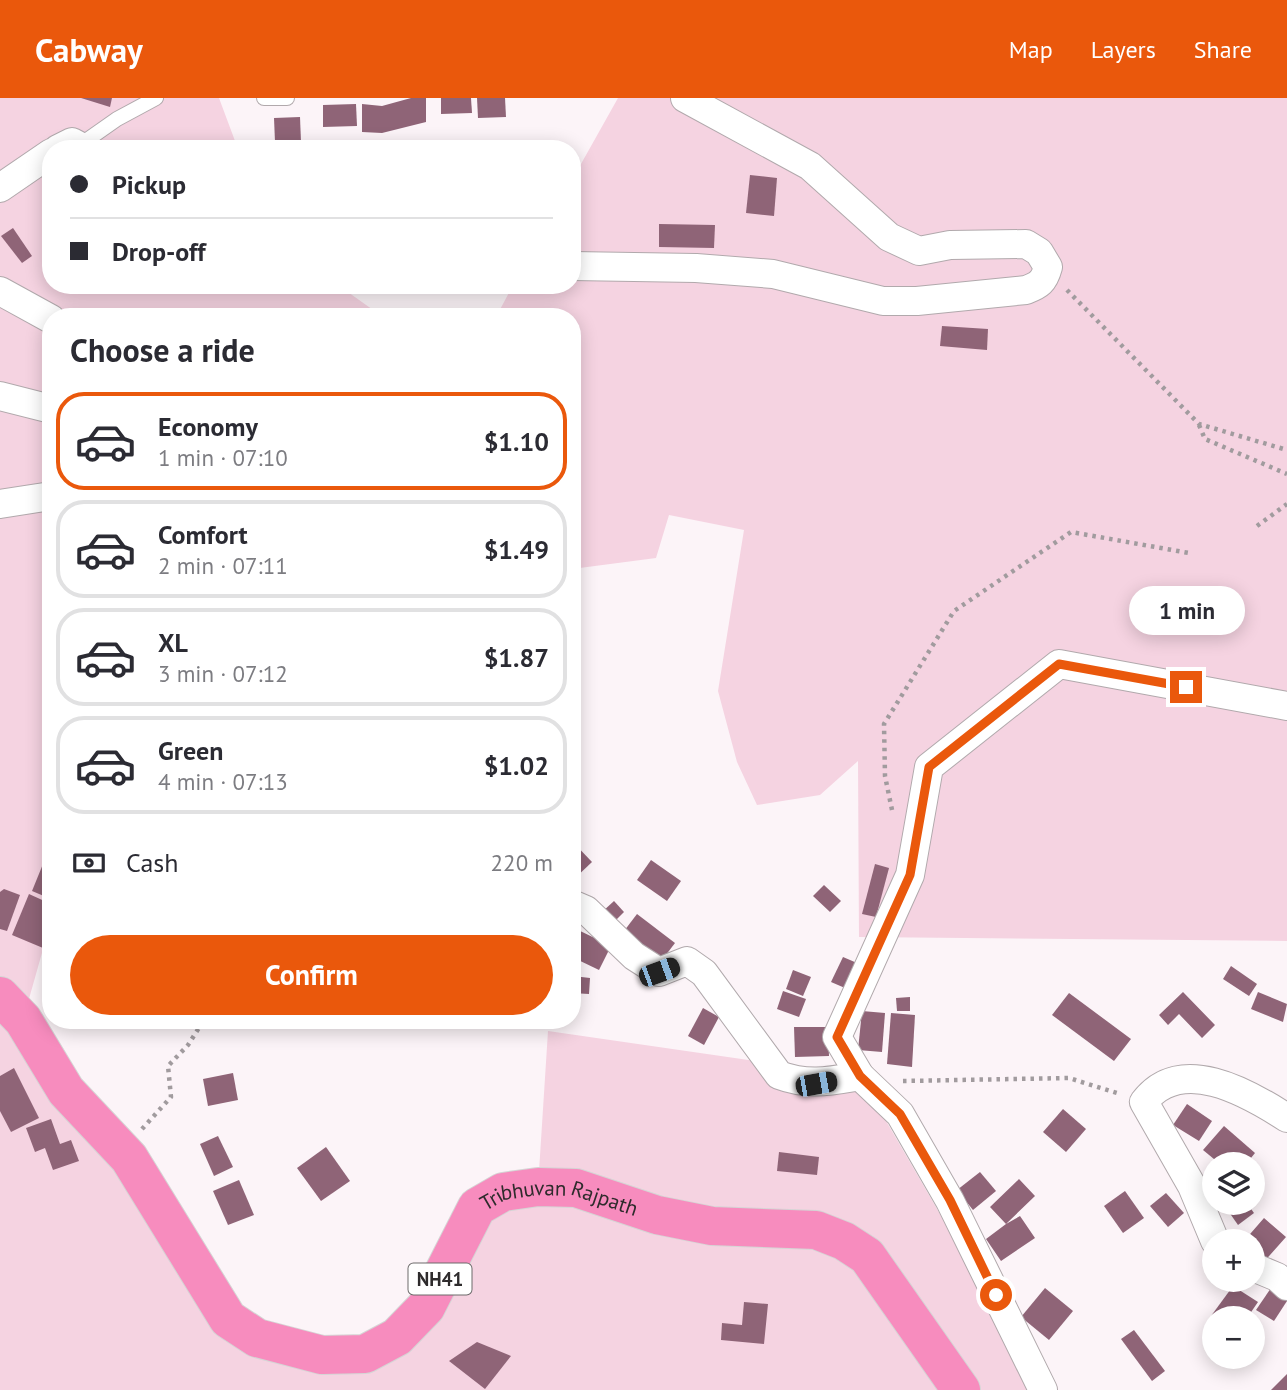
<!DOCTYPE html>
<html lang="en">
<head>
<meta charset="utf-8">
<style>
  body { margin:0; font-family:"PT Sans",sans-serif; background:#f2f2f3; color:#2b2b33; height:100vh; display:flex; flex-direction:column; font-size:26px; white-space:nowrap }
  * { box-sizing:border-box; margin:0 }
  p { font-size:23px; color:#7c7c81 }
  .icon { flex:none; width:38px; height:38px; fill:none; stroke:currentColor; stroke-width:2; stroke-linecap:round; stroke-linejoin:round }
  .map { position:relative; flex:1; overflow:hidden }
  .details { position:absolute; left:42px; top:210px; width:539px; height:721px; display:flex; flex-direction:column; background:#fff; border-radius:28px; box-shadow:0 4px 18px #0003 }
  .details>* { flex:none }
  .guide { position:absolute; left:42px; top:42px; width:539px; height:154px; border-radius:28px; box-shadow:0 4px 18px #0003; display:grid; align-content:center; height:154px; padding:0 28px; background:#fff }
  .fabs { position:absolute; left:1202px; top:1054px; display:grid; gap:14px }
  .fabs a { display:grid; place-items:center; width:63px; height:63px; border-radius:50%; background:#fff; box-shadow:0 4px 18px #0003; font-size:35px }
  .end { position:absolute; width:32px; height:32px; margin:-16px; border:9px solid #ea580c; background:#fff; box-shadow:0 0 0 4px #fff }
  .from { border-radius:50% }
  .bubble { position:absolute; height:49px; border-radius:24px; background:#fff; box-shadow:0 4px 18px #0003; font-size:23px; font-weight:800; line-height:49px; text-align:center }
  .car { position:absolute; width:21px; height:42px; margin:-21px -10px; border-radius:9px; box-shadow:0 0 5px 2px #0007; background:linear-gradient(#222 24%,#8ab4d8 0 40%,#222 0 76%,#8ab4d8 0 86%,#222 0) }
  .guide b { display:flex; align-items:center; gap:24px; height:66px; font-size:26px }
  .guide b+b { border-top:2px solid #e1e1e2 }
  .guide i { width:18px; height:18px; background:#2b2b33 }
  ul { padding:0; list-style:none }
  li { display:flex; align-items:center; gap:21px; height:98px; margin:0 14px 10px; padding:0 14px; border:4px solid #e1e1e2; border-radius:28px }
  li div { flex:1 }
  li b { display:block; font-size:26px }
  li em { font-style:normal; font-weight:800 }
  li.current { border-color:#ea580c }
  li>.icon { width:63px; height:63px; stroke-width:1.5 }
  h2 { padding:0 28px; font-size:32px; line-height:84px }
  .pay { display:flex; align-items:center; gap:18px; height:77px; padding:0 28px; font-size:26px }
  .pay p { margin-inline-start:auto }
  .primary-button { display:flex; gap:14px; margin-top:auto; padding:14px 28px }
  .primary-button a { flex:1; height:80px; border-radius:42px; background:#ea580c; color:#fff; font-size:28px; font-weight:800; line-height:80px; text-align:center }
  header { display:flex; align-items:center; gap:42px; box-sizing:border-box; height:98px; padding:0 35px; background:#ea580c; color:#fff }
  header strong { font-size:33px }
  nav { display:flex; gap:38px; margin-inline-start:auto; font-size:24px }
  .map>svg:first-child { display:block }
</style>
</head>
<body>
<header>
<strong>Cabway</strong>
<nav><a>Map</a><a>Layers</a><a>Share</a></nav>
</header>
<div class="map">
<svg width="1287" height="1292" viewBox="0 0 1287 1292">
  <rect width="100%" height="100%" fill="#fcf4f8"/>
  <!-- green -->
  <g fill="#f5d3e1">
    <path d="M0 0H219L238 51H51V187H338L383 219H51V823L23 922 257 1240 397 1239 477 1109 538 1089 548 933 860 978 1042 1292H0Z"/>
    <path d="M618 0H1287V843L859 839 858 663 820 697 757 707 737 664 718 593 744 432 669 417 656 460 572 471V219H496L513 187H572V82Z"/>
  </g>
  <!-- building -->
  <g fill="#8f6477">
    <path d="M81 0H112L110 9Z"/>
    <path d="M411 0H426V24L382 35 362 34V6L382 8Z"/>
    <path d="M441 0H471L472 15 441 16Z"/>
    <path d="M477 0H505L506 19 478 20Z"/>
    <path d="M356 6 357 28 323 29V7Z"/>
    <path d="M300 19 301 44H275L274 20Z"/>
    <path d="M263 46 283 49 282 51H262Z"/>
    <path d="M750 77 777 80 774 118 746 115Z"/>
    <path d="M659 126 715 127 714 150 659 149Z"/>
    <path d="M13 130 32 158 22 165 1 138Z"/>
    <path d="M942 228 988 231 987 252 940 248Z"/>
    <path d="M572 743 592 764 572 783Z"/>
    <path d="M45 761 51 763V801L32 793Z"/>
    <path d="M651 762 681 783 667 803 637 782Z"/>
    <path d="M875 766 889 770 876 819 862 816Z"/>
    <path d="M824 787 841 803 830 814 813 798Z"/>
    <path d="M4 791 20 797 7 833 0 831V794Z"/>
    <path d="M29 796 51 806V833L43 850 12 837Z"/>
    <path d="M614 803 624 814 613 825 602 814Z"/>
    <path d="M637 816 675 845 659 866 621 837Z"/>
    <path d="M572 829 611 848 599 872 572 859Z"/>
    <path d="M843 859 864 868 852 893 831 884Z"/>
    <path d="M1231 868 1257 886 1249 898 1223 881Z"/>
    <path d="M793 872 811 879 803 898 786 891Z"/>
    <path d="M573 878 590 880 589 896 572 895Z"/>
    <path d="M783 893 806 901 799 919 777 911Z"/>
    <path d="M1183 894 1215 927 1202 940 1179 916 1168 927 1159 917Z"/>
    <path d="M1258 894 1287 906 1283 924 1251 911Z"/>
    <path d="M1069 895 1131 941 1114 963 1052 917Z"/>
    <path d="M910 899V913H897L896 900Z"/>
    <path d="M703 910 719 919 704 947 688 938Z"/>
    <path d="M862 913 885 915 882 954 858 952Z"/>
    <path d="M891 915 915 917 912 969 887 966Z"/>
    <path d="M794 929H828L829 958 795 959Z"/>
    <path d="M14 970 39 1020 11 1034 0 1013V978Z"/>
    <path d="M233 975 238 1002 208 1008 203 981Z"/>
    <path d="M1187 1006 1212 1023 1199 1043 1173 1027Z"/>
    <path d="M1063 1011 1086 1031 1066 1054 1043 1034Z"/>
    <path d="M51 1021 60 1046 71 1042 79 1063 53 1072 45 1050 35 1054 26 1030Z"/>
    <path d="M1224 1028 1255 1055 1246 1066H1220L1203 1052Z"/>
    <path d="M218 1038 233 1069 214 1078 200 1046Z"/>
    <path d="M326 1049 350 1083 321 1103 297 1070Z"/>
    <path d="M779 1054 819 1059 817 1077 777 1073Z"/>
    <path d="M980 1074 996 1093 973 1112 957 1092Z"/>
    <path d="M1019 1081 1035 1098 1006 1126 1020 1118 1035 1140 1001 1163 986 1141 1006 1126 990 1109Z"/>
    <path d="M239 1082 254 1117 228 1127 213 1093Z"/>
    <path d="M1125 1093 1144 1120 1123 1135 1104 1108Z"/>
    <path d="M1166 1095 1184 1115 1168 1129 1150 1108Z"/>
    <path d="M1222 1104H1246L1254 1115 1238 1127Z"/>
    <path d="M1264 1120 1286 1139 1261 1167 1253 1159V1143H1244Z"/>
    <path d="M1273 1187 1287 1196V1203L1274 1223 1256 1212Z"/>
    <path d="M1233 1188 1258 1204 1247 1220H1213L1211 1218Z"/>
    <path d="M1045 1190 1073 1213 1049 1242 1021 1219Z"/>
    <path d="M744 1204 768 1206 764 1246 721 1242 722 1225 742 1227Z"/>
    <path d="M1134 1232 1165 1273 1152 1283 1121 1241Z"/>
    <path d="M477 1244 511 1258 485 1291 449 1263Z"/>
    <path d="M1287 1276V1292H1271Z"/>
  </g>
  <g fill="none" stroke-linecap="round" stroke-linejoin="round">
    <!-- lane casing -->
    <g stroke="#b1a9ac" stroke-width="16">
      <g id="lane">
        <path d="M264 0H287"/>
        <path d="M80 47 117 21 156 0"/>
      </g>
    </g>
    <!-- street casing -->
    <g stroke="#b1a9ac" stroke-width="30">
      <g id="street">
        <path d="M58 51 72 44 85 51"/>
        <path d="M0 90 51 55"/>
        <path d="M572 168 696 170 773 176 883 203H917L1026 192C1039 187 1044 184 1048 169L1039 154 1026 146 950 147 919 153 889 139 810 68 685 0"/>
        <path d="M0 193 51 221"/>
        <path d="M0 298 51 311"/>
        <path d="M0 406 51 398"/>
        <path d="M572 806 586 812 634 858 659 874 687 863 704 875 779 977C808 988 830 983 860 978"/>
        <path d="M1215 1143 1192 1088 1144 1004C1180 956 1247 994 1287 1020"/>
        <path d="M1253 1169 1277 1179 1287 1188"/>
        <path d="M1043 1292 950 1103 900 1016 860 978 837 939 910 777 929 669 1059 566 1287 608"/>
      </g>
    </g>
    <!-- highway casing -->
    <g stroke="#d5d5d5" stroke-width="40">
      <g id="highway">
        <path id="s1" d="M0 898 23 922 66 993 129 1060 228 1221 257 1240 322 1257 365 1256 397 1239 426 1209 477 1109 503 1094 538 1089 576 1090 657 1117 712 1128 816 1132 844 1143 867 1158 961 1292"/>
      </g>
    </g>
    <!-- path -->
    <g stroke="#a19b9e" stroke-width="4.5" stroke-dasharray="3.5 5" stroke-linecap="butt">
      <path d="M1067 192 1199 326 1287 352"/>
      <path d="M1199 327 1205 341 1287 376"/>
      <path d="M1257 428 1287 406"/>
      <path d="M892 712 885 678 884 626 954 513 1071 434 1189 455"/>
      <path d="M903 983 1069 980 1120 996"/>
      <path d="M142 1031 171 999 168 968 188 947 204 922"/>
    </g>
    <!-- lane -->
    <use href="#lane" stroke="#fff" stroke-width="14"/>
    <!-- street -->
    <use href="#street" stroke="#fff" stroke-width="28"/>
    <!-- highway -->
    <use href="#highway" stroke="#f78cbe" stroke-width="38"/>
  </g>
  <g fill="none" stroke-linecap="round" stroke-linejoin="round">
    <!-- route -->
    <path stroke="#ea580c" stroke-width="9" d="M996 1197 950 1102 900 1016 860 978 837 939 910 777 929 669 1059 566 1186 589"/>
  </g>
  <g text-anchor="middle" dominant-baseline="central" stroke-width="7" stroke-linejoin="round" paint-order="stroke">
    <!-- shield labels -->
    <rect fill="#fff" stroke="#6d6b6b" stroke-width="2" x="408.5" y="1165.5" width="63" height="31" rx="5"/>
    <g font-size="19" font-weight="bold" fill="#2e2b2c">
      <text x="440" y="1181">NH41</text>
    </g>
    <!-- street labels -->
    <g font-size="21" fill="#2e2b2c" stroke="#fff">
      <text stroke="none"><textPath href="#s1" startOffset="819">Tribhuvan Rajpath</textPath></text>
    </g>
  </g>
</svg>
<div class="fabs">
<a><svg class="icon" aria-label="layers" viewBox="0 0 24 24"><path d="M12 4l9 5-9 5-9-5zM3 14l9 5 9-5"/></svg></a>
<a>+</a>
<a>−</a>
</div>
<i class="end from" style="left:996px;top:1197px"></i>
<i class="end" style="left:1186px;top:589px"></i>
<div class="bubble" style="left:1129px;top:488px;width:116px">1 min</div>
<i class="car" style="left:659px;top:874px;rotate:70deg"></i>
<i class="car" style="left:816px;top:986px;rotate:80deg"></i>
<div class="guide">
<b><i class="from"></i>Pickup</b>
<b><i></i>Drop-off</b>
</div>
<section class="details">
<h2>Choose a ride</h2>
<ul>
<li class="current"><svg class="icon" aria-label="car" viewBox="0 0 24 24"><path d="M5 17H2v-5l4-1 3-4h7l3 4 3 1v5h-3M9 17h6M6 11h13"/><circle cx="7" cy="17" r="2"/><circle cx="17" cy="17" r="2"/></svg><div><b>Economy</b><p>1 min · 07:10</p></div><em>$1.10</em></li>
<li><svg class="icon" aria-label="car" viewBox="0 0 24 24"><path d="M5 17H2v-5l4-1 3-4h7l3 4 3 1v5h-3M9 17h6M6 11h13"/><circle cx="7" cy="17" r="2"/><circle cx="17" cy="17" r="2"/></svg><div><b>Comfort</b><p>2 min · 07:11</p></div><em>$1.49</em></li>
<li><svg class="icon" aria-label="car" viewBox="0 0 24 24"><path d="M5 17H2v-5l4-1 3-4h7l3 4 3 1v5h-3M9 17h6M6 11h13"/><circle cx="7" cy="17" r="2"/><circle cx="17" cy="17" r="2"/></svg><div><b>XL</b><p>3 min · 07:12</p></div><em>$1.87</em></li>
<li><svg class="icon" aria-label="car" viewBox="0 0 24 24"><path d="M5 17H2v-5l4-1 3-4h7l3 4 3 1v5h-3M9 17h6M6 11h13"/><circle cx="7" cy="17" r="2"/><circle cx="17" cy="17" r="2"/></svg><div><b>Green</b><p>4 min · 07:13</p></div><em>$1.02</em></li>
</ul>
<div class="pay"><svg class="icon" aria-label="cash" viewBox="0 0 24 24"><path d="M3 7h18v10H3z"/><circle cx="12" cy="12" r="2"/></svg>Cash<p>220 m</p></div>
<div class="primary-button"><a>Confirm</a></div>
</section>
</div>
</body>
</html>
